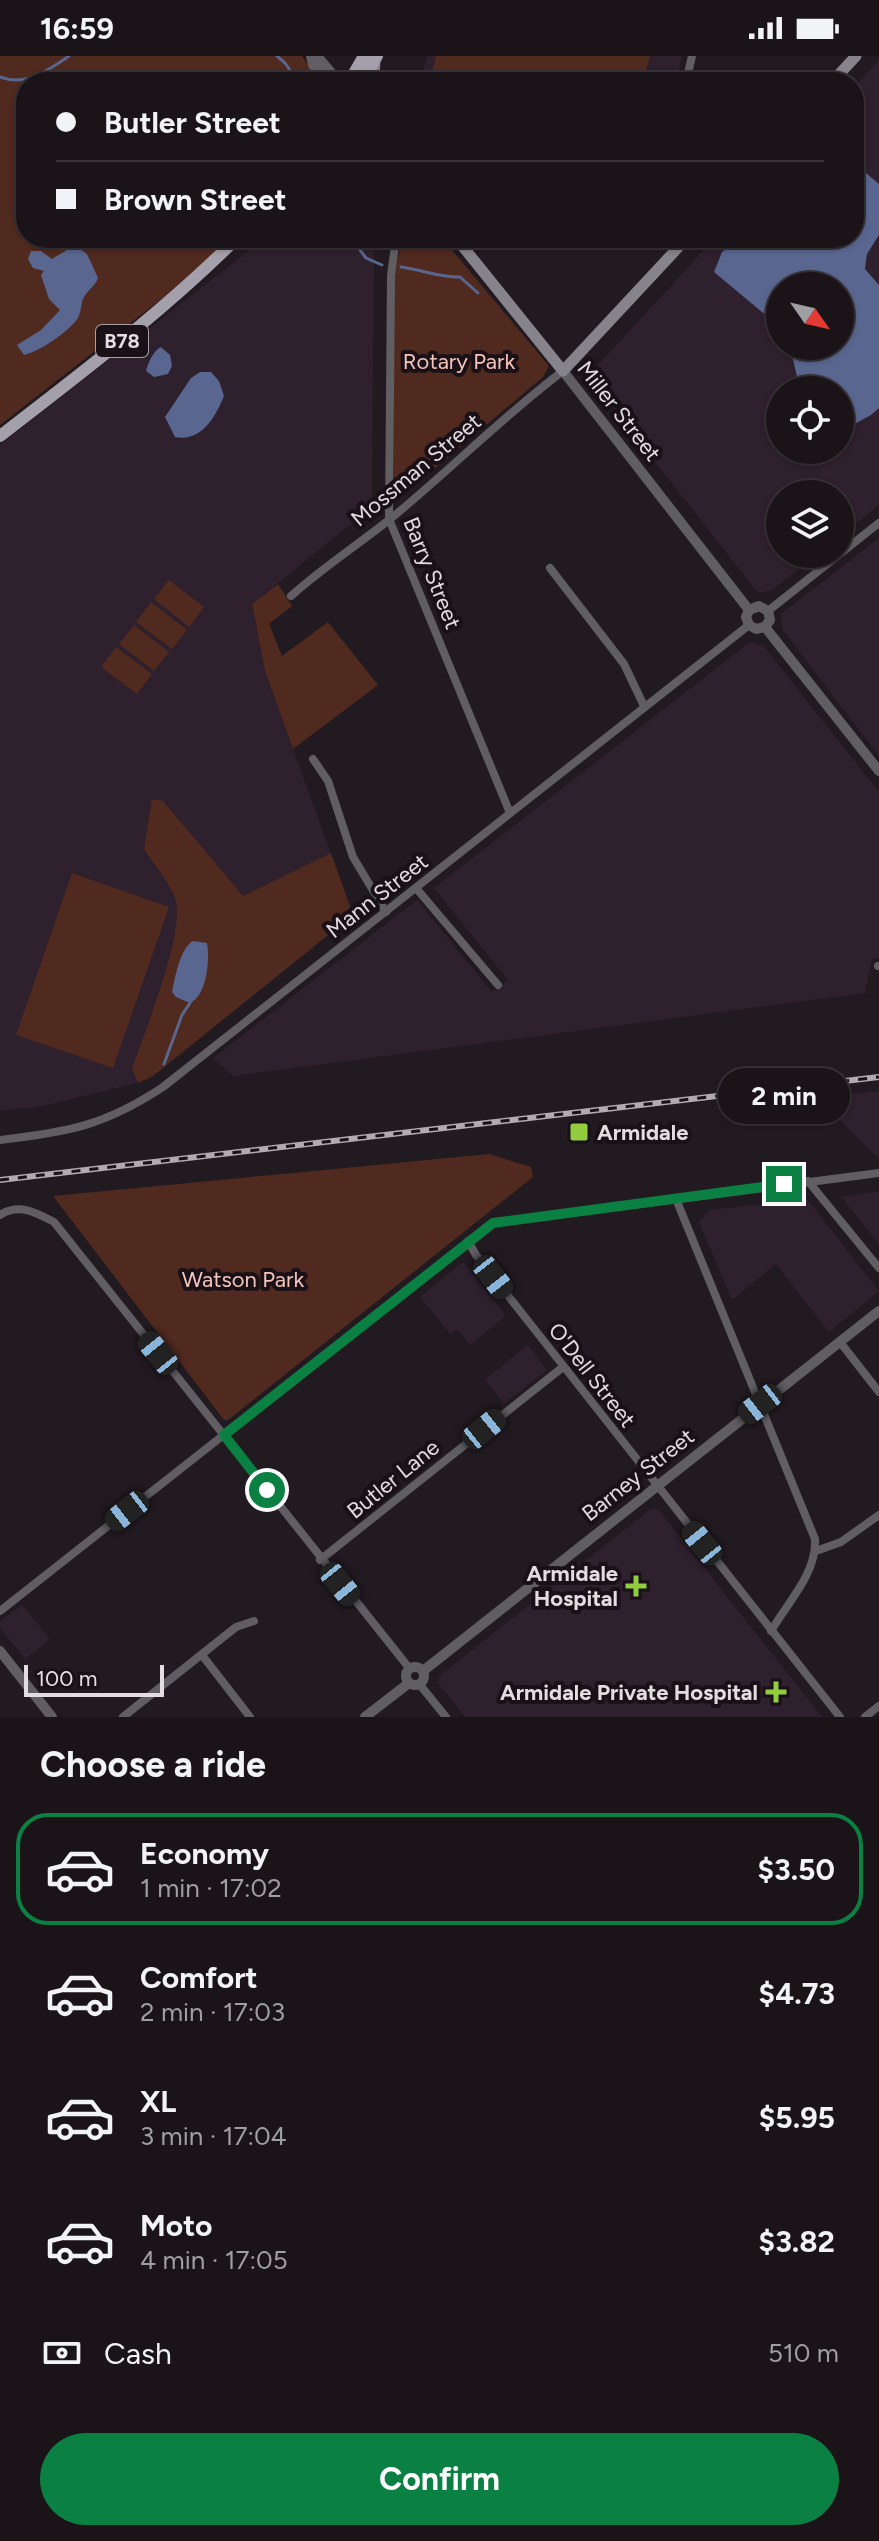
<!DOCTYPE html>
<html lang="en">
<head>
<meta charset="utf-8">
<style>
  body { margin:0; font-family:Figtree,sans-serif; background:#272126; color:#f1f3f6; height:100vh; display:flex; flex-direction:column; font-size:30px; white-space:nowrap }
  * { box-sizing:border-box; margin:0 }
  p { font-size:26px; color:#9f9ea2 }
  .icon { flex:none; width:44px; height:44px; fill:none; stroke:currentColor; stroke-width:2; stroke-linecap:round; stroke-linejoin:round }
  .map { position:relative; height:1661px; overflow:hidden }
  .details { display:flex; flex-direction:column; background:#1a1419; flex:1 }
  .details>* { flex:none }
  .guide { position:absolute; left:16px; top:16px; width:848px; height:176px; border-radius:32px; box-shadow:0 2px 6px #0004,0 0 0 2px #383338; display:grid; align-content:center; height:176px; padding:0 40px; background:#1a1419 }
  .needle { width:52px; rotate:124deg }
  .tools { position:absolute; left:766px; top:216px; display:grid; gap:16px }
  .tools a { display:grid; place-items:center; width:88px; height:88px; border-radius:50%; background:#1a1419; box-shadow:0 2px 6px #0004,0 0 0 2px #383338; font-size:40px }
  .scale { position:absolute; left:24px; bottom:20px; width:140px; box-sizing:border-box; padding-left:8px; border:4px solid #e3dde1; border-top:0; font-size:22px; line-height:28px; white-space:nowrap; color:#e3dde1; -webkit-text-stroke:6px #191117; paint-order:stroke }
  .end { position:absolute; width:36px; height:36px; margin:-18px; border:10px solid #0b8043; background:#fff; box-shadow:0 0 0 4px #fff }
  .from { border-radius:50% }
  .bubble { position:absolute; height:56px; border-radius:28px; background:#1a1419; box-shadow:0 2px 6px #0004,0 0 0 2px #383338; font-size:26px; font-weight:700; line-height:56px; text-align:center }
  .car { position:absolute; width:24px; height:48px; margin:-24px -12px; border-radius:10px; box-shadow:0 0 6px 2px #0007; background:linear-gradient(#222 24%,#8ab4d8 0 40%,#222 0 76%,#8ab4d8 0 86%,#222 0) }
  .guide b { display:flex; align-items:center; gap:28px; height:76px; font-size:30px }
  .guide b+b { border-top:2px solid #383338 }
  .guide i { width:20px; height:20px; background:#f1f3f6 }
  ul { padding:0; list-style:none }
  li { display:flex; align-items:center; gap:24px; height:112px; margin:0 16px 12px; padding:0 24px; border:4px solid transparent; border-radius:32px }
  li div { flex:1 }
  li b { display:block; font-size:30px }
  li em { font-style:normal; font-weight:700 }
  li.selected { border-color:#0b8043 }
  li>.icon { width:72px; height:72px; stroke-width:1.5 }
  h2 { padding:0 40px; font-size:36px; line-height:96px }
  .pay { display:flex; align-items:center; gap:20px; height:88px; padding:0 40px; font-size:30px }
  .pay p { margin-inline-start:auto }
  .cta { display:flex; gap:16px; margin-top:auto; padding:16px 40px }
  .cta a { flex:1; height:92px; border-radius:48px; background:#0b8043; color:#fff; font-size:32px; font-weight:700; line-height:92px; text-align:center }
  .status { display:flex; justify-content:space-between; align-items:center; height:56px; padding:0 40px; background:#1a1419; direction:ltr }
  .status svg { height:22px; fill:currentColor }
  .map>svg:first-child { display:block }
</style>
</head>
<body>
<div class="status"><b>16:59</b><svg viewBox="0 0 49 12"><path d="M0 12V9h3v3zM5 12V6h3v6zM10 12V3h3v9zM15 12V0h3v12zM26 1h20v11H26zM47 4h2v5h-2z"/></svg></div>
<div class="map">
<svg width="879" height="1661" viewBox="0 0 879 1661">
  <rect width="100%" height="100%" fill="#221a21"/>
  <!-- built -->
  <g fill="#2e202c" fill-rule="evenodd">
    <path d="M427 0H682L676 26H421Z"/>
    <path d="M879 4V449L840 480V438H780V498H817L772 534 758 537 588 320 715 182H854V31ZM780 230H840V290H780ZM780 334H840V394H780Z"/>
    <path d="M265 182H374L372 451 252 548 265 615 353 859 153 1020 138 1027 42 1050 0 1055V389Z"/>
    <path d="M879 482V700L782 573 781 558Z"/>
    <path d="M750 586 763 589 879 736V901L872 903 865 937 233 1020 213 1002 417 844 492 936 508 924 434 832Z"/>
    <path d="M879 1035V1100H876L835 1059 833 1040Z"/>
    <path d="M879 1135V1188L841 1141Z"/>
    <path d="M807 1143 879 1235 829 1276 776 1208 732 1244 699 1166 709 1154Z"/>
    <path d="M463 1206 506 1260 470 1289 457 1273 450 1278 420 1241Z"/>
    <path d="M528 1289 547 1314 504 1348 485 1323Z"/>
    <path d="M652 1452 658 1453 822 1661H465L438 1627 439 1620Z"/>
    <path d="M22 1549 50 1583 25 1603 0 1572V1565Z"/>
  </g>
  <!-- green -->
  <g fill="#50291f">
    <path d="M0 0H302L320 26H26V182H230L187 223 0 369Z"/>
    <path d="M436 0H650L643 26H448L431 22Z"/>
    <path d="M402 182H442L549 310 543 321 408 435 394 428V221Z"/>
    <path d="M169 524 204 551 189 571 154 543Z"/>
    <path d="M278 528 292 550 269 568 282 600 328 566 378 629 293 693 265 615 252 548Z"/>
    <path d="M151 546 187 574 172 593 136 566Z"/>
    <path d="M134 569 169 596 154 615 119 588Z"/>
    <path d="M116 591 152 618 137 638 101 611Z"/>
    <path d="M152 743 163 745 243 840 331 797 353 859 153 1020 138 1027 132 1013C144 977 184 880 176 846 173 831 153 807 144 793Z"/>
    <path d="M72 817 169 851 113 1012 16 979Z"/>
    <path d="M489 1098 531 1111 533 1121 228 1364H224L53 1140Z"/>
  </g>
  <!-- water -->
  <g fill="#59668f">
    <path d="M854 107 879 128V179L867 198 865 213 879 229V352L871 359 847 372 840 370V334H800L790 290H840V230H780V271L714 216 722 196 742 182H854Z"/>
    <path d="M75 189 87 198 98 222C95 231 87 234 83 243 81 249 81 256 78 262 68 276 41 295 24 299L17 289 41 274 60 254 49 243 41 219 44 215 33 212 28 203 31 195H41L52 203Z"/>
    <path d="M161 291 170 299 172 310 168 318 154 321 146 315C148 307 153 295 161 291Z"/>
    <path d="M200 316H211L219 325 224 340C215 362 201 386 175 381L165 361 191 322Z"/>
    <path d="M193 885 207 887C210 903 207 940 190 947L176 941 172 936C175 922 180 892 193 885Z"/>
  </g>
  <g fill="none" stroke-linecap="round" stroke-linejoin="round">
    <!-- stream -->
    <g stroke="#59668f" stroke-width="3">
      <path d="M277 0 285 7 298 26"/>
      <path d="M0 21C25 31 49 14 69 0"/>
      <path d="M351 182 366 202 382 209"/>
      <path d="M401 211C423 214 437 221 460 221L478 237"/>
      <path d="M164 1008 182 959 190 947"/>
    </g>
    <!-- minor -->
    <g stroke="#605e63" stroke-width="8">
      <path d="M686 26 692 0"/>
      <path d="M396 182 391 219 389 463 510 757"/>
      <path d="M664 182 676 193"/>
      <path d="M550 512 624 608 644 650"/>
      <path d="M291 540C322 512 356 490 389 464 448 416 502 361 563 315"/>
      <path d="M768 555 879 467"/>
      <path d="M313 703 328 725 353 801 386 856"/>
      <path d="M416 832 498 929"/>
      <path d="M878 910H879"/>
      <path d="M0 1084C68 1076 104 1070 163 1031L749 569"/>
      <path d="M808 1125 879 1212"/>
      <path d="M676 1143 815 1483C817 1517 788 1546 771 1575"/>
      <path d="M0 1159C19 1147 35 1156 54 1166L410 1613"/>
      <path d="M468 1185 476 1199 840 1661"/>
      <path d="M840 1286 879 1336"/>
      <path d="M816 1495 841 1486 879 1459"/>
      <path d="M320 1504 563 1311"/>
      <path d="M0 1555 493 1167 879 1117"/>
      <path d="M202 1599 250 1661"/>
      <path d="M420 1629 446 1661"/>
      <path d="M123 1661 236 1571 254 1565"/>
      <path d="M865 1661 879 1650"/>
    </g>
    <!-- tertiary -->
    <g stroke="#605e63" stroke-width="10">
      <path d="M311 0 313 9 326 26"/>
      <path d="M317 0 339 26"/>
      <path d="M563 315 749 554"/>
      <path d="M749 554 759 550 768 555 770 564 765 571"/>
      <path d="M749 554 746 561 749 569 756 573 765 571"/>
      <path d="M765 571 879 715"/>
      <path d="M0 1595 52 1661"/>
      <circle cx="415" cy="1620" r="9"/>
      <path d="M423 1615 879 1255"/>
      <path d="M365 1661 409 1627"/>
    </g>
    <!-- secondary -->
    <g stroke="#86838b" stroke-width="11">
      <path d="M374 26 375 3"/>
      <path d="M832 26 856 0"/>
      <path d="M456 182 563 315 687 182"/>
    </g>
    <!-- primary -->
    <g stroke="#a4a0ab" stroke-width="12">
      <path d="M349 26 364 0"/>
      <path d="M362 26 377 0"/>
      <path d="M0 380C81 317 164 255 237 182"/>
    </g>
    <!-- rail casing -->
    <g stroke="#b1aaaf" stroke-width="6">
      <path id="rail" d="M0 1124 879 1021"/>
    </g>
    <!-- rail -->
    <use href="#rail" stroke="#191117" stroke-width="3" stroke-dasharray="9" stroke-linecap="butt"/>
  </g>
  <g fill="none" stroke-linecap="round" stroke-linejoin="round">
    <!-- route -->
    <path stroke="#0b8043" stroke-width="10" d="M267 1434 224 1379 493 1167 784 1128"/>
  </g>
  <!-- markers -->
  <g fill="#93cc3d" stroke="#191117" stroke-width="3">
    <rect x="569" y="1066" width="20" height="20" rx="4"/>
    <path d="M632 1518h8v8h8v8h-8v8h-8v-8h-8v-8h8z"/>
    <path d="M772 1624h8v8h8v8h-8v8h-8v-8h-8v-8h8z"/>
  </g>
  <g text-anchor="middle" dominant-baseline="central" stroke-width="8" stroke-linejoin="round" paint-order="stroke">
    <!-- shield labels -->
    <rect fill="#191117" stroke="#a6a0a4" stroke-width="2" x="96" y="269" width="52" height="32" rx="6"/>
    <g font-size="20" font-weight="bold" fill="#e3dde1">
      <text x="122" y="285">B78</text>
    </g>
    <!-- park labels -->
    <g font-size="22" fill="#f6c5b9" stroke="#191117">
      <text x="459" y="305">Rotary Park</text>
      <text x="243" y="1223">Watson Park</text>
    </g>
    <!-- street labels -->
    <g font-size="22" fill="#e3dde1" stroke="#191117">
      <text transform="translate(619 355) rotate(52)">Miller Street</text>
      <text transform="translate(416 414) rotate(-40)">Mossman Street</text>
      <text transform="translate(432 517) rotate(68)">Barry Street</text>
      <text transform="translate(377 840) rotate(-38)">Mann Street</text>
      <text transform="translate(592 1319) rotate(52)">O'Dell Street</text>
      <text transform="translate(638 1419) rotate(-38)">Barney Street</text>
      <text transform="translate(393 1423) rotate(-39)">Butler Lane</text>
    </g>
    <!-- poi labels -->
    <g font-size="22" font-weight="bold" fill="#e3dde1" stroke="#191117" text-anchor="end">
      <text x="597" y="1076" text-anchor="start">Armidale</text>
      <text x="618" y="1517">Armidale<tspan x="618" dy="25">Hospital</tspan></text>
      <text x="758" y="1636">Armidale Private Hospital</text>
    </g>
  </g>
</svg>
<div class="tools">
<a><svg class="needle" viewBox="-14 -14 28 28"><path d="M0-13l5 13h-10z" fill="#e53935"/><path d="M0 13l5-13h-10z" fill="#9f9ea2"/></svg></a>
<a><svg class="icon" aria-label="locate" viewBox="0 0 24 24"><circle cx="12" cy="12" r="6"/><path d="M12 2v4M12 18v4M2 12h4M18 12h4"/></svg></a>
<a><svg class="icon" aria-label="layers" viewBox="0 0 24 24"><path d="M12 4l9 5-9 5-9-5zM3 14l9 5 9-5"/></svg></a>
</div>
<div class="scale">100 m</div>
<i class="end from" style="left:267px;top:1434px"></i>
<i class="end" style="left:784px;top:1128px"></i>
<div class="bubble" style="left:718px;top:1012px;width:132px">2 min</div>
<i class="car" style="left:493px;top:1221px;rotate:142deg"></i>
<i class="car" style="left:158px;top:1297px;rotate:321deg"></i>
<i class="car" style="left:760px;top:1348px;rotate:232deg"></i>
<i class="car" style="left:484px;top:1373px;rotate:51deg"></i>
<i class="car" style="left:127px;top:1455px;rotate:232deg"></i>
<i class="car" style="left:702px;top:1487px;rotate:321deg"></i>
<i class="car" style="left:340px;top:1528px;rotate:141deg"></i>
<div class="guide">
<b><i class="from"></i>Butler Street</b>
<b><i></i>Brown Street</b>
</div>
</div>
<section class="details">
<h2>Choose a ride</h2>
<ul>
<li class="selected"><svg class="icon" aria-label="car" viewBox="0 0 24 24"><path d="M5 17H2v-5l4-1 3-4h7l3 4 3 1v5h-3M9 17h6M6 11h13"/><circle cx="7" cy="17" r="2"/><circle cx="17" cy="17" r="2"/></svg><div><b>Economy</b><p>1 min · 17:02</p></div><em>$3.50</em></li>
<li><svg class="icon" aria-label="car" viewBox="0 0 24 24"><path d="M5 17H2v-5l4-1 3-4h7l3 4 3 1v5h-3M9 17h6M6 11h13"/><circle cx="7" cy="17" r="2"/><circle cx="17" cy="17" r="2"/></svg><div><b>Comfort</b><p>2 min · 17:03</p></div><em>$4.73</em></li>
<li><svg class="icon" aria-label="car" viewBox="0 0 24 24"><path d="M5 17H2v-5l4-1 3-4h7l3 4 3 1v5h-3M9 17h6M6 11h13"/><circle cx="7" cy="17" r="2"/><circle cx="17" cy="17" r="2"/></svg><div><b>XL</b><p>3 min · 17:04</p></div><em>$5.95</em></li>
<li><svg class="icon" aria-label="car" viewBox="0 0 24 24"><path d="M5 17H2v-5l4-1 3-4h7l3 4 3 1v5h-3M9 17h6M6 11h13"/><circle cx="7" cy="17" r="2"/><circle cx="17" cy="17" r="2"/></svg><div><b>Moto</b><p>4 min · 17:05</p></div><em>$3.82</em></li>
</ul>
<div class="pay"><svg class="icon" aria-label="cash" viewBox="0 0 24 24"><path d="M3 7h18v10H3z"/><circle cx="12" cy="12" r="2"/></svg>Cash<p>510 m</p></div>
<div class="cta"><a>Confirm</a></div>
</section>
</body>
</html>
